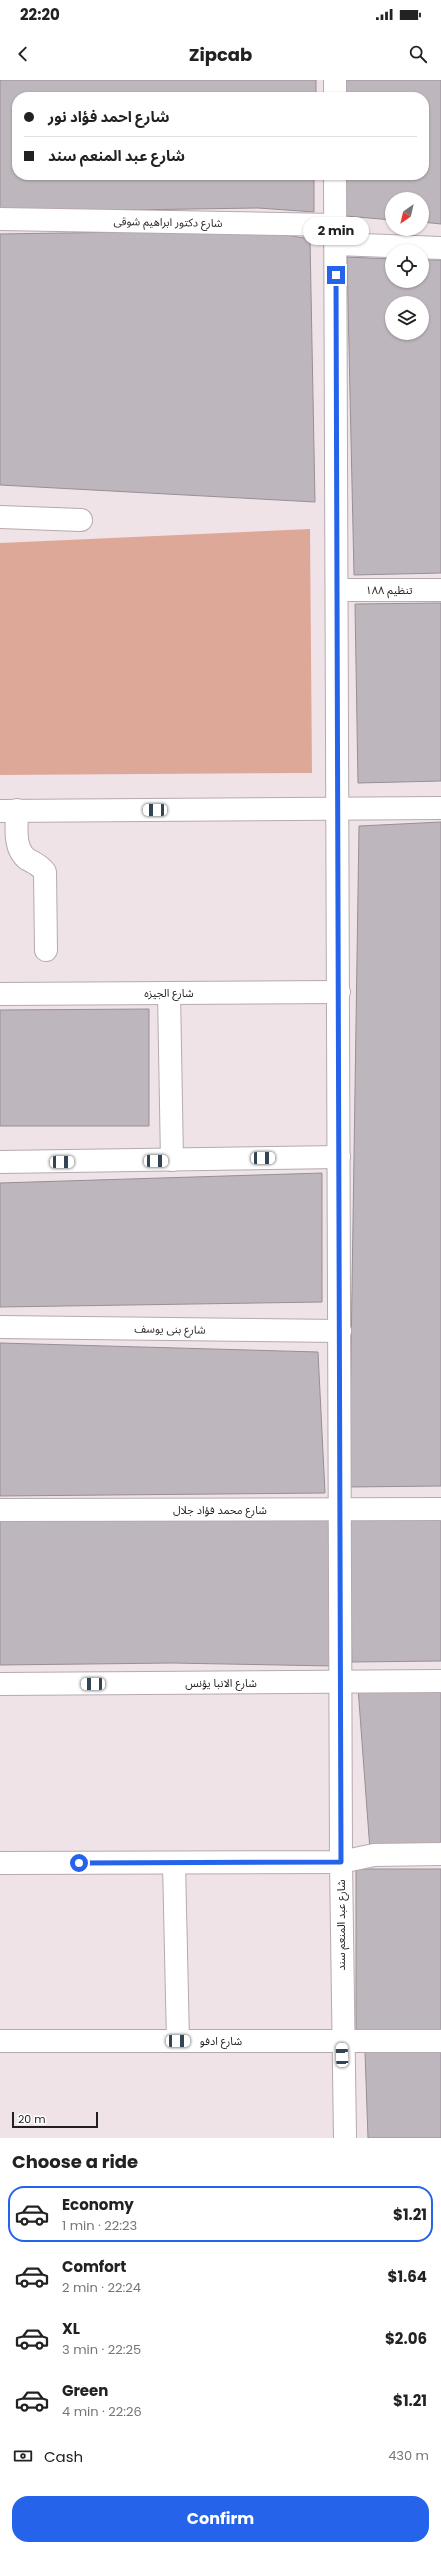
<!DOCTYPE html>
<html lang="en">
<head>
<meta charset="utf-8">
<style>
  body { margin:0; font-family:Poppins,"Noto Sans Arabic",sans-serif; background:#f6f6f6; color:#222; height:100vh; display:flex; flex-direction:column; font-size:15px; white-space:nowrap }
  * { box-sizing:border-box; margin:0 }
  p { font-size:13px; color:#767676 }
  .icon { flex:none; width:22px; height:22px; fill:none; stroke:currentColor; stroke-width:2; stroke-linecap:round; stroke-linejoin:round }
  .map { position:relative; height:2058px; overflow:hidden }
  .details { display:flex; flex-direction:column; background:#fff; flex:1 }
  .details>* { flex:none }
  .guide { position:absolute; left:12px; top:12px; width:417px; height:88px; border-radius:16px; box-shadow:0 1px 3px #0004; display:grid; align-content:center; height:88px; padding:0 12px; background:#fff }
  .needle { width:26px; rotate:214deg }
  .tools { position:absolute; left:385px; top:112px; display:grid; gap:8px }
  .tools a { display:grid; place-items:center; width:44px; height:44px; border-radius:50%; background:#fff; box-shadow:0 1px 3px #0004; font-size:20px }
  .scale { position:absolute; left:12px; bottom:10px; width:86px; box-sizing:border-box; padding-left:4px; border:2px solid #231e20; border-top:0; font-size:11px; line-height:14px; white-space:nowrap; color:#231e20; -webkit-text-stroke:3px #fff; paint-order:stroke }
  .end { position:absolute; width:18px; height:18px; margin:-9px; border:5px solid #2563eb; background:#fff; box-shadow:0 0 0 2px #fff }
  .from { border-radius:50% }
  .bubble { position:absolute; height:28px; border-radius:14px; background:#fff; box-shadow:0 1px 3px #0004; font-size:13px; font-weight:700; line-height:28px; text-align:center }
  .car { position:absolute; width:12px; height:24px; margin:-12px -6px; border-radius:5px; box-shadow:0 0 3px 1px #0007; background:linear-gradient(#fff 24%,#345 0 40%,#fff 0 76%,#345 0 86%,#fff 0) }
  .guide b { display:flex; align-items:center; gap:14px; height:38px; font-size:15px }
  .guide b+b { border-top:1px solid #e0e0e0 }
  .guide i { width:10px; height:10px; background:#222 }
  ul { padding:0; list-style:none }
  li { display:flex; align-items:center; gap:12px; height:56px; margin:0 8px 6px; padding:0 4px; border:2px solid transparent; border-radius:16px }
  li div { flex:1 }
  li b { display:block; font-size:15px }
  li em { font-style:normal; font-weight:700 }
  li.active { border-color:#2563eb }
  li>.icon { width:36px; height:36px; stroke-width:1.5 }
  h2 { padding:0 12px; font-size:18px; line-height:48px }
  .pay { display:flex; align-items:center; gap:10px; height:44px; padding:0 12px; font-size:15px }
  .pay p { margin-inline-start:auto }
  .action { display:flex; gap:8px; margin-top:auto; padding:8px 12px }
  .action a { flex:1; height:46px; border-radius:16px; background:#2563eb; color:#fff; font-size:16px; font-weight:700; line-height:46px; text-align:center }
  .status { display:flex; justify-content:space-between; align-items:center; height:28px; padding:0 20px; background:#fff; direction:ltr }
  .status svg { height:11px; fill:currentColor }
  header { display:flex; justify-content:space-between; align-items:center; height:52px; padding:0 12px; background:#fff; font-size:18px; font-weight:700 }
  .map>svg:first-child { display:block }
</style>
</head>
<body>
<div class="status"><b>22:20</b><svg viewBox="0 0 49 12"><path d="M0 12V9h3v3zM5 12V6h3v6zM10 12V3h3v9zM15 12V0h3v12zM26 1h20v11H26zM47 4h2v5h-2z"/></svg></div>
<header><svg class="icon" aria-label="back" viewBox="0 0 24 24"><path d="M15 5l-7 7 7 7"/></svg>Zipcab<svg class="icon" aria-label="search" viewBox="0 0 24 24"><circle cx="10" cy="10" r="6"/><path d="M15 15l6 6"/></svg></header>
<div class="map">
<svg width="441" height="2058" viewBox="0 0 441 2058">
  <rect width="100%" height="100%" fill="#efe3e8"/>
  <!-- green -->
  <path fill="#dea899" d="M310 449 312 693 0 695V463Z"/>
  <!-- building -->
  <g fill="#beb6bd" stroke="#978f96" fill-rule="evenodd">
    <path d="M0 0H316V17H17V95H314V132L258 128 0 132Z"/>
    <path d="M346 0H441V144L422 142V119H392V140L346 136V95H424V17H346Z"/>
    <path d="M256 150 310 159 315 422 0 405V154Z"/>
    <path d="M347 177 392 179V201H422V180H441V493L354 495ZM392 223H422V253H392Z"/>
    <path d="M441 523V701L358 703 355 524Z"/>
    <path d="M441 742V1406L349 1407 359 746Z"/>
    <path d="M149 929V1046H0V930Z"/>
    <path d="M322 1093V1222L0 1227V1103Z"/>
    <path d="M0 1263 318 1272 325 1413 0 1416Z"/>
    <path d="M441 1437V1581L352 1582 348 1438Z"/>
    <path d="M329 1438 333 1586 172 1583 0 1585V1441Z"/>
    <path d="M358 1608 441 1609V1768L370 1770Z"/>
    <path d="M356 1789H441V1951L356 1950Z"/>
    <path d="M365 1972H441V2058H368Z"/>
  </g>
  <g fill="none" stroke-linecap="round" stroke-linejoin="round">
    <!-- minor casing -->
    <g stroke="#b5aaaf" stroke-width="24">
      <g id="minor">
        <path d="M335 0V17"/>
        <path d="M335 95 341 1782 345 2058"/>
        <path d="M0 139 336 145"/>
        <path d="M336 164 441 168"/>
        <path d="M0 437 81 440"/>
        <path d="M337 510H441"/>
        <path d="M17 730C17 746 13 768 27 779 34 783 40 785 45 792L46 870"/>
        <path d="M0 731 441 728"/>
        <path d="M169 913 172 1080"/>
        <path d="M0 914 339 912"/>
        <path d="M0 1082 339 1077"/>
        <path d="M0 1247 340 1251"/>
        <path d="M0 1430 441 1429"/>
        <path d="M0 1604 441 1601"/>
        <path d="M0 1783 341 1782 374 1775 441 1774"/>
        <path d="M174 1783 178 1961"/>
        <path d="M0 1961H441"/>
      </g>
    </g>
    <!-- minor -->
    <use href="#minor" stroke="#fff" stroke-width="22"/>
  </g>
  <g fill="none" stroke-linecap="round" stroke-linejoin="round">
    <!-- route -->
    <path stroke="#2563eb" stroke-width="5" d="M79 1783 341 1782 336 195"/>
  </g>
  <g text-anchor="middle" dominant-baseline="central" stroke-width="4" stroke-linejoin="round" paint-order="stroke">
    <!-- street labels -->
    <g font-size="11" fill="#231e20" stroke="#fff">
      <text transform="translate(168 142) rotate(1)">شارع دكتور ابراهيم شوقى</text>
      <text x="389" y="510">تنظيم ١٨٨</text>
      <text x="169" y="913">شارع الجيزه</text>
      <text transform="translate(170 1249) rotate(1)">شارع بنى يوسف</text>
      <text x="220" y="1430">شارع محمد فؤاد جلال</text>
      <text x="221" y="1603">شارع الانبا يؤنس</text>
      <text transform="translate(341 1845) rotate(-90)">شارع عبد المنعم سند</text>
      <text x="221" y="1961">شارع ادفو</text>
    </g>
  </g>
</svg>
<div class="tools">
<a><svg class="needle" viewBox="-14 -14 28 28"><path d="M0-13l5 13h-10z" fill="#e53935"/><path d="M0 13l5-13h-10z" fill="#767676"/></svg></a>
<a><svg class="icon" aria-label="locate" viewBox="0 0 24 24"><circle cx="12" cy="12" r="6"/><path d="M12 2v4M12 18v4M2 12h4M18 12h4"/></svg></a>
<a><svg class="icon" aria-label="layers" viewBox="0 0 24 24"><path d="M12 4l9 5-9 5-9-5zM3 14l9 5 9-5"/></svg></a>
</div>
<div class="scale">20 m</div>
<i class="end from" style="left:79px;top:1783px"></i>
<i class="end" style="left:336px;top:195px"></i>
<div class="bubble" style="left:303px;top:137px;width:66px">2 min</div>
<i class="car" style="left:155px;top:730px;rotate:270deg"></i>
<i class="car" style="left:263px;top:1078px;rotate:89deg"></i>
<i class="car" style="left:156px;top:1081px;rotate:90deg"></i>
<i class="car" style="left:62px;top:1082px;rotate:89deg"></i>
<i class="car" style="left:93px;top:1604px;rotate:270deg"></i>
<i class="car" style="left:178px;top:1961px;rotate:90deg"></i>
<i class="car" style="left:342px;top:1975px;rotate:358deg"></i>
<div class="guide">
<b><i class="from"></i>شارع احمد فؤاد نور</b>
<b><i></i>شارع عبد المنعم سند</b>
</div>
</div>
<section class="details">
<h2>Choose a ride</h2>
<ul>
<li class="active"><svg class="icon" aria-label="car" viewBox="0 0 24 24"><path d="M5 17H2v-5l4-1 3-4h7l3 4 3 1v5h-3M9 17h6M6 11h13"/><circle cx="7" cy="17" r="2"/><circle cx="17" cy="17" r="2"/></svg><div><b>Economy</b><p>1 min · 22:23</p></div><em>$1.21</em></li>
<li><svg class="icon" aria-label="car" viewBox="0 0 24 24"><path d="M5 17H2v-5l4-1 3-4h7l3 4 3 1v5h-3M9 17h6M6 11h13"/><circle cx="7" cy="17" r="2"/><circle cx="17" cy="17" r="2"/></svg><div><b>Comfort</b><p>2 min · 22:24</p></div><em>$1.64</em></li>
<li><svg class="icon" aria-label="car" viewBox="0 0 24 24"><path d="M5 17H2v-5l4-1 3-4h7l3 4 3 1v5h-3M9 17h6M6 11h13"/><circle cx="7" cy="17" r="2"/><circle cx="17" cy="17" r="2"/></svg><div><b>XL</b><p>3 min · 22:25</p></div><em>$2.06</em></li>
<li><svg class="icon" aria-label="car" viewBox="0 0 24 24"><path d="M5 17H2v-5l4-1 3-4h7l3 4 3 1v5h-3M9 17h6M6 11h13"/><circle cx="7" cy="17" r="2"/><circle cx="17" cy="17" r="2"/></svg><div><b>Green</b><p>4 min · 22:26</p></div><em>$1.21</em></li>
</ul>
<div class="pay"><svg class="icon" aria-label="cash" viewBox="0 0 24 24"><path d="M3 7h18v10H3z"/><circle cx="12" cy="12" r="2"/></svg>Cash<p>430 m</p></div>
<div class="action"><a>Confirm</a></div>
</section>
</body>
</html>
